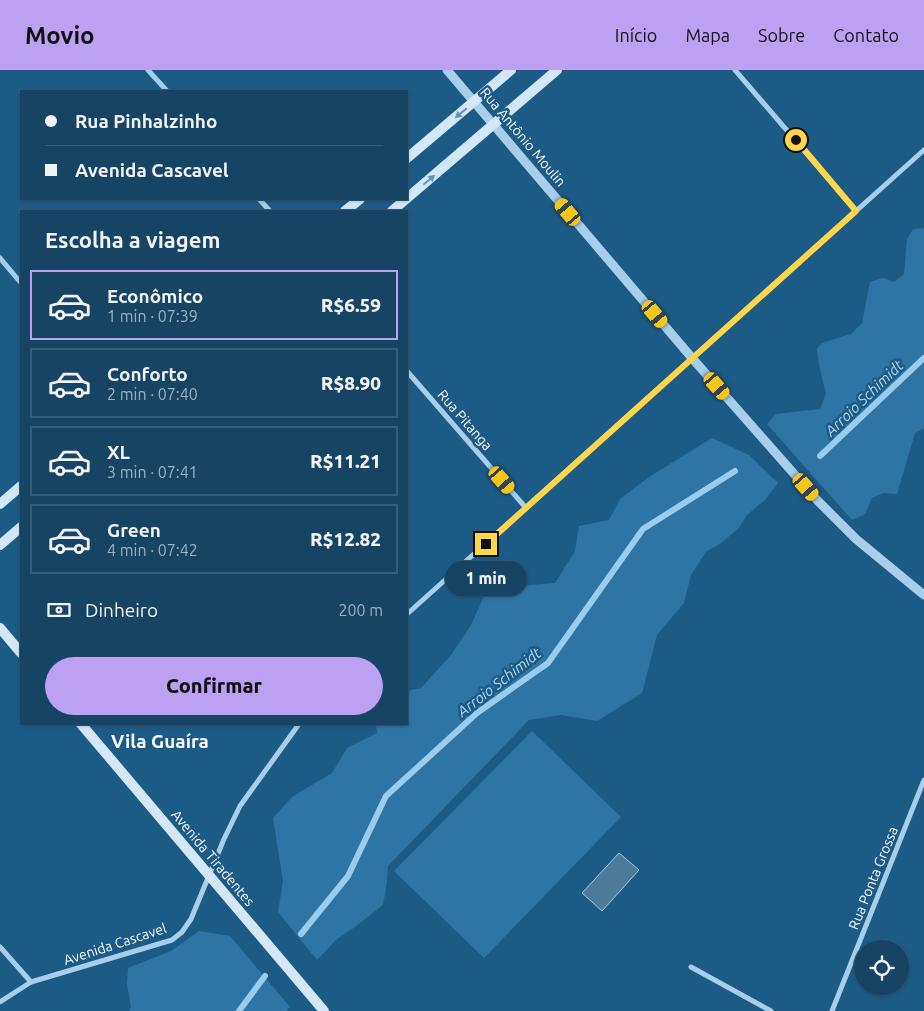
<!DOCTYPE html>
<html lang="pt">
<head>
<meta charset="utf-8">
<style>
  body { margin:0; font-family:Ubuntu,sans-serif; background:#234e6e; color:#f1f3f6; height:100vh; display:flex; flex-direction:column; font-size:19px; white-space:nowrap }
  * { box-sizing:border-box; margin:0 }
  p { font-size:16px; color:#9eb0bf }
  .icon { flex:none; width:28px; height:28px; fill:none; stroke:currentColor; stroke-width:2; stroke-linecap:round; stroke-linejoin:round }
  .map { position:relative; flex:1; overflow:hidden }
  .drawer { position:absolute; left:20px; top:140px; width:388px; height:515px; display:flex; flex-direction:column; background:#164465; border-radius:0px; box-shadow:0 1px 4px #0004,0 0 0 1px #355c79 }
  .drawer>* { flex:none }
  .guide { position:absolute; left:20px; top:20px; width:388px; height:110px; border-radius:0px; box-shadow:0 1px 4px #0004,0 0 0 1px #355c79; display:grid; align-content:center; height:110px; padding:0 25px; background:#164465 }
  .fabs { position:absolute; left:854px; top:870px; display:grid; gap:10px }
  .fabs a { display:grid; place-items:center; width:55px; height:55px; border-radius:50%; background:#164465; box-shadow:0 1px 4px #0004,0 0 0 1px #355c79; font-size:25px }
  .end { position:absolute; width:22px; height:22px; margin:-11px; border:6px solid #ffd54a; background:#111; box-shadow:0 0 0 2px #111 }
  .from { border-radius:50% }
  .bubble { position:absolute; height:35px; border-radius:18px; background:#164465; box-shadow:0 1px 4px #0004,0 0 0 1px #355c79; font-size:16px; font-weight:800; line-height:35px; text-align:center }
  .car { position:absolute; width:15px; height:30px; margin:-15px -8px; border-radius:6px; box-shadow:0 0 4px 1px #0007; background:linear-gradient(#f5c518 24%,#345 0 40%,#f5c518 0 76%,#345 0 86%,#f5c518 0) }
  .guide b { display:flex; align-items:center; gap:18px; height:48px; font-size:19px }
  .guide b+b { border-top:1px solid #355c79 }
  .guide i { width:12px; height:12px; background:#f1f3f6 }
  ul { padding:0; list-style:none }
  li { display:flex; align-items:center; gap:15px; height:70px; margin:0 10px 8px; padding:0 15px; border:2px solid #355c79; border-radius:0px }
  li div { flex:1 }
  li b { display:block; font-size:19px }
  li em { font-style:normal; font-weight:800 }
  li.selected { border-color:#bca0f2 }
  li>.icon { width:45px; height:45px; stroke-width:1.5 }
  h2 { padding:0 25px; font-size:22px; line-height:60px }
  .pay { display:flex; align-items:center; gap:12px; height:55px; padding:0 25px; font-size:19px }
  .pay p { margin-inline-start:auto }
  .cta { display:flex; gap:10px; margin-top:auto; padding:10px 25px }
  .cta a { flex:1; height:58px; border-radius:30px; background:#bca0f2; color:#111; font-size:20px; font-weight:800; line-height:58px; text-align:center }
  header { display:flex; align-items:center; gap:30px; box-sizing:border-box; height:70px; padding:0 25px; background:#bca0f2; color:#111 }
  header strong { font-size:24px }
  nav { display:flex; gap:28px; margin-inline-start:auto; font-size:18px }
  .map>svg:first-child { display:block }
</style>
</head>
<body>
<header>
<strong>Movio</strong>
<nav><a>Início</a><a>Mapa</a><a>Sobre</a><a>Contato</a></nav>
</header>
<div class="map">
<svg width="924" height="941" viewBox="0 0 924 941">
  <rect width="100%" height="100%" fill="#1d5b87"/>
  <!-- green -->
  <g fill="#2e74a4">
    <path d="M924 158V358L915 363 897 424 883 423 872 428 865 444 852 450 767 354 776 344 820 339 826 323 819 296 817 279 822 273 851 264 862 253 870 212 883 208 894 212 904 204 907 169 913 159Z"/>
    <path d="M712 368 749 385 778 413 765 430 747 445 739 458 721 473 706 482 691 505 684 533 657 565 642 623 597 651 561 645 529 650 388 796 387 812 383 835 355 857 337 869 317 890 278 842 283 811 273 748 292 727 332 703 347 678 377 663 376 654H406V621L421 618 451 585 471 555 485 524 530 515 555 513 575 481 579 456 609 450 620 429 649 407Z"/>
    <path d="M532 661 621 747 484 888 394 801Z"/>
    <path d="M199 861 230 866 290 937 286 941H129L131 937 127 914 128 898 171 881Z"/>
  </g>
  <!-- water -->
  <path fill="#4f7b9a" stroke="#9acced" d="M619 783 639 800 602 841 582 823Z"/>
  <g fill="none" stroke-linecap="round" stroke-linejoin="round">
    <!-- stream -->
    <g stroke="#9acced" stroke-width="6">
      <path d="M820 386 924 288"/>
      <path d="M301 864 348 806 386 726 477 643 548 593 643 459 735 401"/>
      <path d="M239 941 265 906"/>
    </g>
    <!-- minor -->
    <g stroke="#a7cfeb" stroke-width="5">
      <path d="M148 0 167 21"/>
      <path d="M735 0 856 141"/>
      <path d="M259 129 270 141"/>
      <path d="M0 188 21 213"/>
      <path d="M406 300 526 438"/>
      <path d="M406 545 924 80"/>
      <path d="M0 877 31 912"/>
      <path d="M691 897 771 941"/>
      <path d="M0 932 31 912 172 870 182 862 191 849 224 769 240 736 299 654"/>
      <path d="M832 941 924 710"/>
    </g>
    <!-- tertiary -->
    <path stroke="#a7cfeb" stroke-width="9" d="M447 0 692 288 818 431 856 469 924 525"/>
    <!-- secondary -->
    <g stroke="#d2e8f8" stroke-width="10">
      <path d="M406 89 511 0"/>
      <path d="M345 141 360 129"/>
      <path d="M392 141 557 0"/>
      <path d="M0 434 21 416"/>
      <path d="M0 475 21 457"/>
      <path d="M0 558 21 583"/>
      <path d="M81 654 324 941"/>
    </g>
  </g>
  <!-- one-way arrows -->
  <defs><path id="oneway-solid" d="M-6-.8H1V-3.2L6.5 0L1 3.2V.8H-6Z" transform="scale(1.25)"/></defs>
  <g fill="#6593b4">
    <use href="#oneway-solid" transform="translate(461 43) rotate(140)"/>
    <use href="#oneway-solid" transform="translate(429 110) rotate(-40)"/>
  </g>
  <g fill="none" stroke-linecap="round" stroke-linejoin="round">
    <!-- route -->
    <path stroke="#ffd54a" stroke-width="6" d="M486 474 856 141 796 70"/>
  </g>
  <g text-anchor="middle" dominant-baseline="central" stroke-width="5" stroke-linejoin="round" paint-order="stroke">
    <!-- street labels -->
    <g font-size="14" fill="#fff" stroke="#1d5b87">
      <text transform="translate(523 67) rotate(50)">Rua Antônio Moulin</text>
      <text transform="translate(465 350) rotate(49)">Rua Pitanga</text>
      <text transform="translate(213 788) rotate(50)">Avenida Tiradentes</text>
      <text transform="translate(873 808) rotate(-68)">Rua Ponta Grossa</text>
      <text transform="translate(115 874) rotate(-18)">Avenida Cascavel</text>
    </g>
    <!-- water labels -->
    <g font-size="15" font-style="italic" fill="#b2d9f2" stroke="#1d5b87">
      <text transform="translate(864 328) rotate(-44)">Arroio Schimidt</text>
      <text transform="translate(499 612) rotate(-38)">Arroio Schimidt</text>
    </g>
    <!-- district labels -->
    <g font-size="19" font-weight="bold" fill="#fff" stroke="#1d5b87">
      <text x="160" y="671">Vila Guaíra</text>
    </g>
  </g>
</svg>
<div class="fabs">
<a><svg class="icon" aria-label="locate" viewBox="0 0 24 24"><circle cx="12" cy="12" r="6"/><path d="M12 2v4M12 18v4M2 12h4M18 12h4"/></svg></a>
</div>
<i class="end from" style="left:796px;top:70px"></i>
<i class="end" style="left:486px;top:474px"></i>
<div class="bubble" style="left:445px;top:491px;width:82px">1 min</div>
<i class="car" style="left:568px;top:142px;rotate:320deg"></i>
<i class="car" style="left:655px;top:244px;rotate:140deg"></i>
<i class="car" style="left:717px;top:316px;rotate:139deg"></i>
<i class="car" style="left:502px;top:410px;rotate:139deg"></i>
<i class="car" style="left:806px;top:417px;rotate:139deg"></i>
<div class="guide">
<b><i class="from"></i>Rua Pinhalzinho</b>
<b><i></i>Avenida Cascavel</b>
</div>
<section class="drawer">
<h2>Escolha a viagem</h2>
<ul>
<li class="selected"><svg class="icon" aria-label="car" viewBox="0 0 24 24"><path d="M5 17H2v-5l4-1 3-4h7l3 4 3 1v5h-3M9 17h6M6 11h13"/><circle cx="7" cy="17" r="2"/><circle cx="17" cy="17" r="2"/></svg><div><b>Econômico</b><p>1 min · 07:39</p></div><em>R$6.59</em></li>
<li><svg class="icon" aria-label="car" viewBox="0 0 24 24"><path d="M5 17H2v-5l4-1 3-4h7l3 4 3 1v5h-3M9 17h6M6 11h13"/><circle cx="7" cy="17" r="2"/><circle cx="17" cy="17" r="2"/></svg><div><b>Conforto</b><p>2 min · 07:40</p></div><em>R$8.90</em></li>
<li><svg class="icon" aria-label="car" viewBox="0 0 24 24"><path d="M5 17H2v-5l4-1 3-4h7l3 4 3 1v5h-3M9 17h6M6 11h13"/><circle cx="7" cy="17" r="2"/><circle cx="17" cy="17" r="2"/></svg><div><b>XL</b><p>3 min · 07:41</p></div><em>R$11.21</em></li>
<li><svg class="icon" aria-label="car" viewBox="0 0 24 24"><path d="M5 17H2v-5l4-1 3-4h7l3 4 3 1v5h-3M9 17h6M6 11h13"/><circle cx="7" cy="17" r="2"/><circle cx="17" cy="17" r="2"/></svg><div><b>Green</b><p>4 min · 07:42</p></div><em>R$12.82</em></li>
</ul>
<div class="pay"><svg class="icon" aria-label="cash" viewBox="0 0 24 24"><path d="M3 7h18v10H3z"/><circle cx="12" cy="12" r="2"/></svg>Dinheiro<p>200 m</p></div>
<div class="cta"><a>Confirmar</a></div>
</section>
</div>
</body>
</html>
